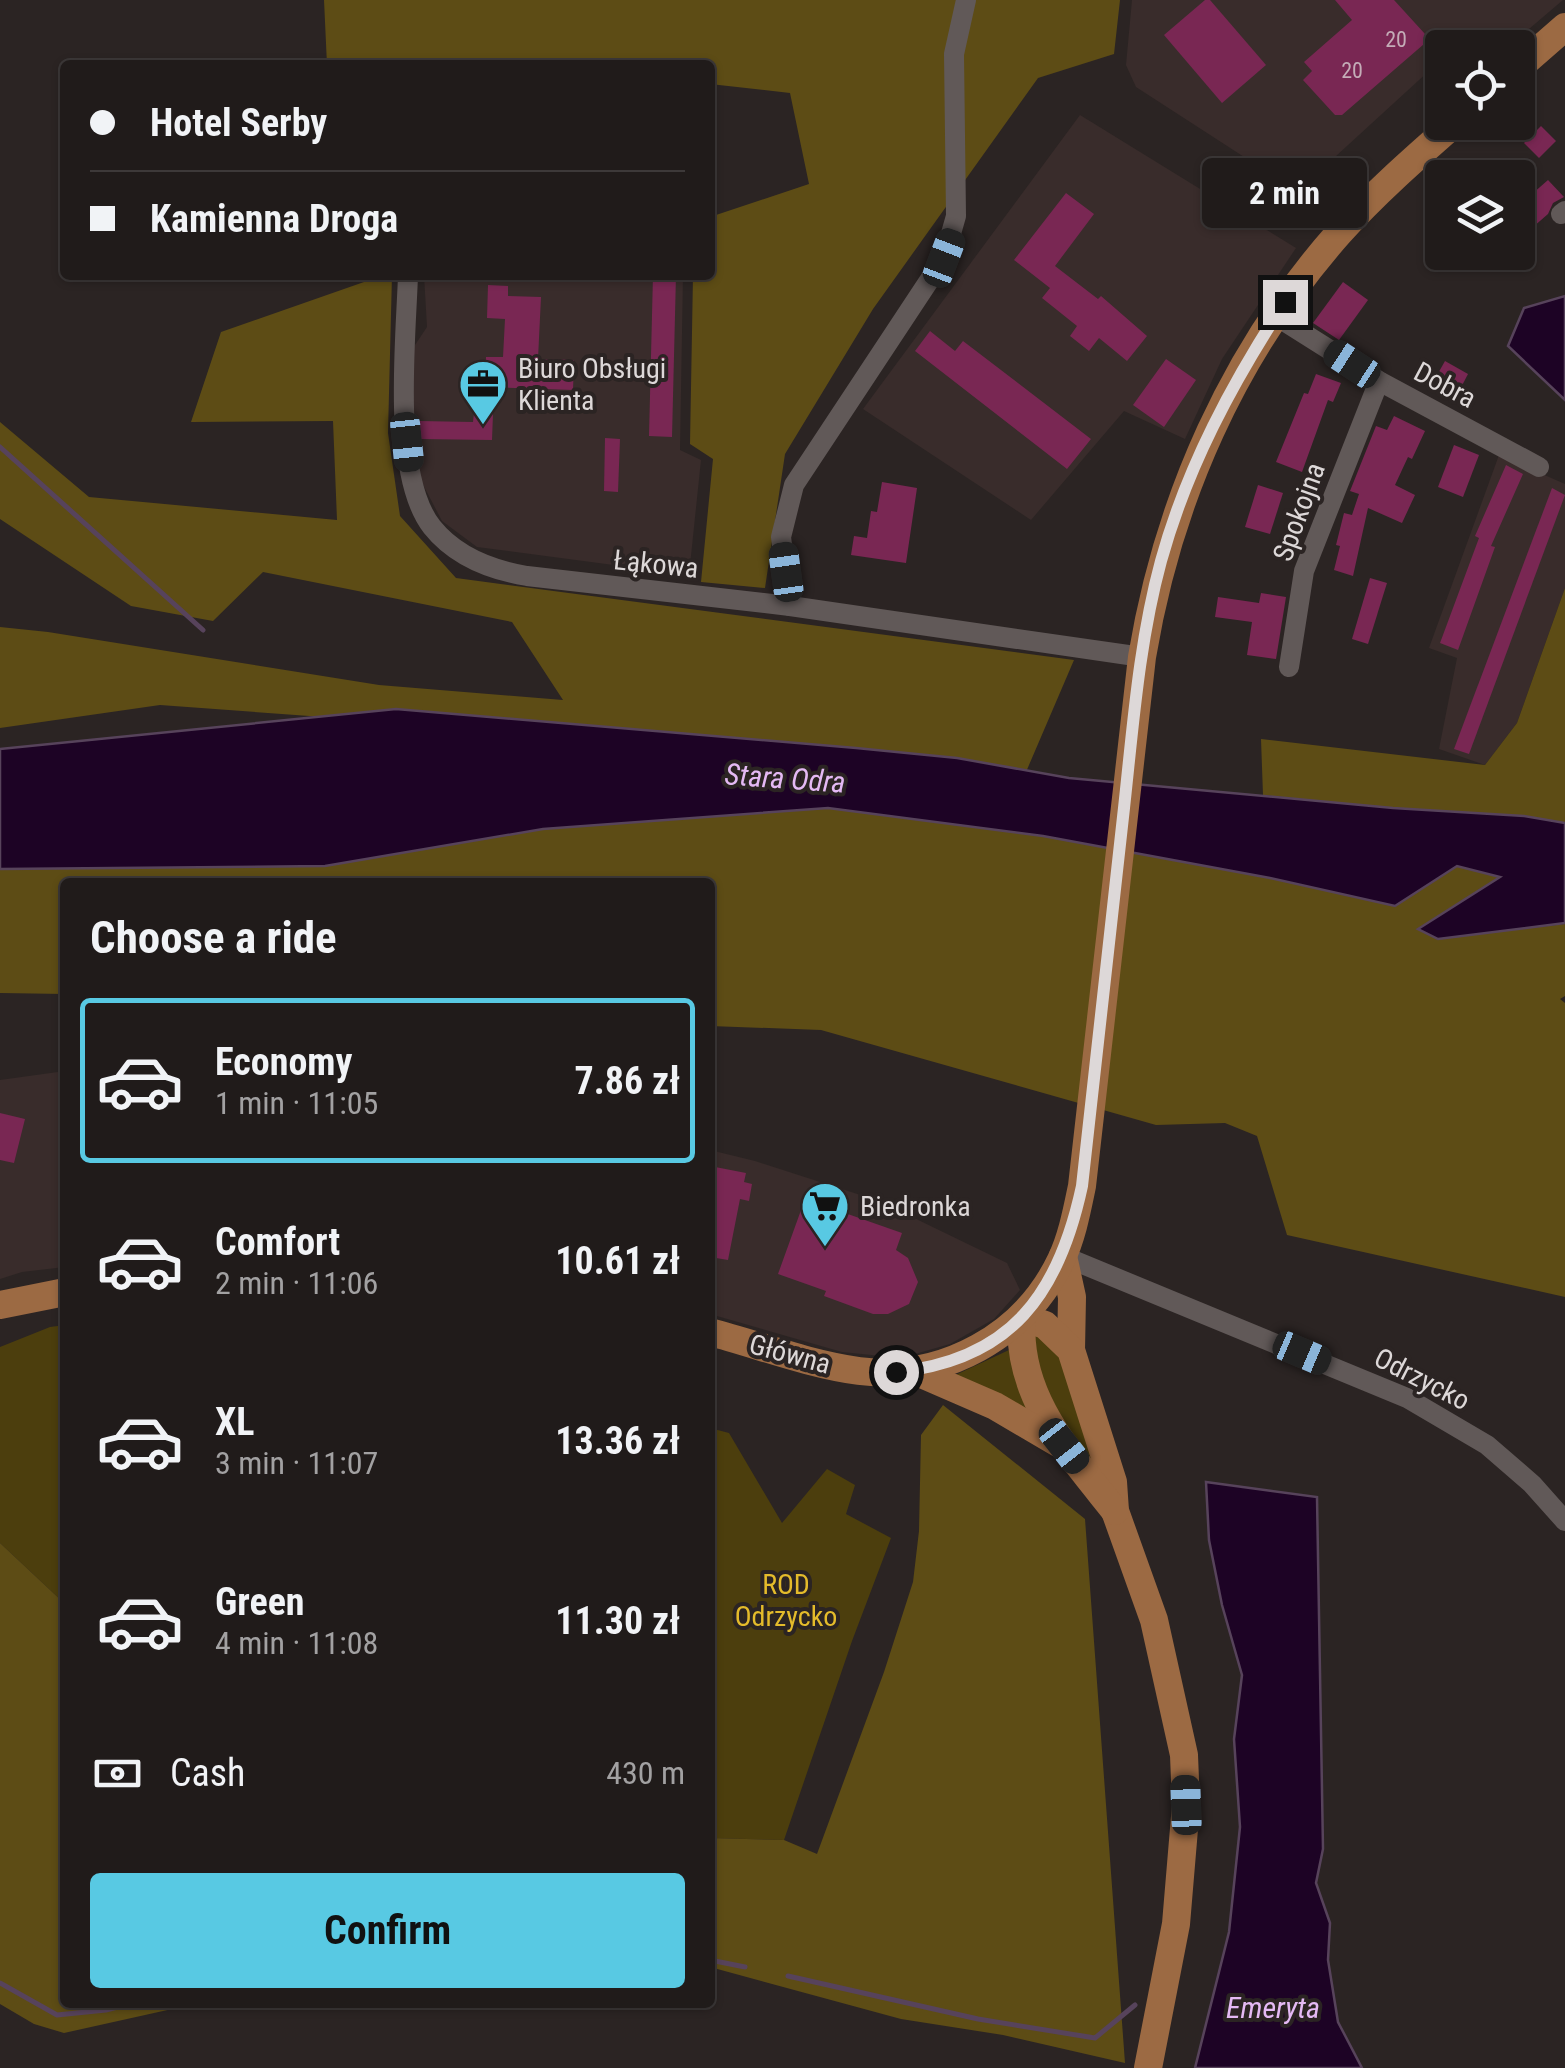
<!DOCTYPE html>
<html lang="en">
<head>
<meta charset="utf-8">
<style>
  body { margin:0; font-family:"Roboto Condensed",sans-serif; background:#2d2827; color:#f1f3f6; height:100vh; display:flex; flex-direction:column; font-size:38px; white-space:nowrap }
  * { box-sizing:border-box; margin:0 }
  p { font-size:32px; color:#a2a1a2 }
  .icon { flex:none; width:55px; height:55px; fill:none; stroke:currentColor; stroke-width:2; stroke-linecap:round; stroke-linejoin:round }
  .map { position:relative; flex:1; overflow:hidden }
  .side { position:absolute; left:60px; top:878px; width:655px; height:1130px; display:flex; flex-direction:column; background:#201b1a; border-radius:10px; box-shadow:0 2px 8px #0004,0 0 0 2px #3d3939 }
  .side>* { flex:none }
  .guide { position:absolute; left:60px; top:60px; width:655px; height:220px; border-radius:10px; box-shadow:0 2px 8px #0004,0 0 0 2px #3d3939; display:grid; align-content:center; height:220px; padding:0 30px; background:#201b1a }
  .tools { position:absolute; left:1425px; top:30px; display:grid; gap:20px }
  .tools a { display:grid; place-items:center; width:110px; height:110px; border-radius:10px; background:#201b1a; box-shadow:0 2px 8px #0004,0 0 0 2px #3d3939; font-size:50px }
  .end { position:absolute; width:45px; height:45px; margin:-22px; border:12px solid #ddd8d8; background:#111; box-shadow:0 0 0 5px #111 }
  .from { border-radius:50% }
  .bubble { position:absolute; height:70px; border-radius:10px; background:#201b1a; box-shadow:0 2px 8px #0004,0 0 0 2px #3d3939; font-size:32px; font-weight:700; line-height:70px; text-align:center }
  .car { position:absolute; width:30px; height:60px; margin:-30px -15px; border-radius:12px; box-shadow:0 0 8px 2px #0007; background:linear-gradient(#222 24%,#8ab4d8 0 40%,#222 0 76%,#8ab4d8 0 86%,#222 0) }
  .guide b { display:flex; align-items:center; gap:35px; height:95px; font-size:38px }
  .guide b+b { border-top:2px solid #3d3939 }
  .guide i { width:25px; height:25px; background:#f1f3f6 }
  ul { padding:0; list-style:none }
  li { display:flex; align-items:center; gap:30px; height:165px; margin:0 20px 15px; padding:0 10px; border:5px solid transparent; border-radius:10px }
  li div { flex:1 }
  li b { display:block; font-size:38px }
  li em { font-style:normal; font-weight:700 }
  li.current { border-color:#58c9e3 }
  li>.icon { width:90px; height:90px; stroke-width:1.5 }
  h2 { padding:0 30px; font-size:45px; line-height:120px }
  .pay { display:flex; align-items:center; gap:25px; height:110px; padding:0 30px; font-size:38px }
  .pay p { margin-inline-start:auto }
  .button { display:flex; gap:20px; margin-top:auto; padding:20px 30px }
  .button a { flex:1; height:115px; border-radius:10px; background:#58c9e3; color:#111; font-size:40px; font-weight:700; line-height:115px; text-align:center }
  .map>svg:first-child { display:block }
</style>
</head>
<body>
<div class="map">
<svg width="1565" height="2068" viewBox="0 0 1565 2068">
  <rect width="100%" height="100%" fill="#2b2423"/>
  <!-- built -->
  <g fill="#392c2b">
    <path d="M1132 0H1563L1508 47H1500L1473 31 1455 47 1442 48V59L1312 178 1278 179 1136 87 1126 65Z"/>
    <path d="M1080 115 1296 248 1222 359 1185 439 1124 411 1031 520 863 409Z"/>
    <path d="M424 275H683L680 450 701 460 689 575 477 547 442 521 419 477 414 421 413 348 427 327Z"/>
    <path d="M1499 455 1565 484V588L1517 723 1485 765 1439 749 1457 658 1429 648Z"/>
    <path d="M65 1071V1267L22 1272 0 1279V1080Z"/>
    <path d="M710 1150 755 1161 879 1201 1007 1263 1020 1290 994 1319 950 1344 901 1358 842 1352 710 1314Z"/>
  </g>
  <!-- green -->
  <g fill="#4c3e0d">
    <path d="M65 1325V1604L0 1543V1347L50 1327Z"/>
    <path d="M1028 1331 1052 1341 1068 1373 1107 1486 1042 1388Z"/>
    <path d="M1009 1350 1040 1424 949 1378Z"/>
    <path d="M710 1428 729 1433 782 1523 827 1469 855 1485 846 1514 891 1538 852 1641 784 1840 710 1838Z"/>
  </g>
  <!-- forest -->
  <g fill="#5d4c15">
    <path d="M324 0H1120L1114 54 1038 78 873 309 785 454 765 588 701 582 713 459 690 444 693 275H710V217L809 184 790 93 710 84V65H327Z"/>
    <path d="M384 275H392L388 433 400 516 456 578 1074 660 1023 779 406 723 160 705 0 728V627L48 632 379 685 563 700 512 622 263 572 213 621 131 606 0 519V422L89 497 337 520 333 421 191 422 221 332Z"/>
    <path d="M1565 588V823L1524 816 1393 808 1263 795 1261 739 1485 765 1517 723Z"/>
    <path d="M828 808 1043 836 1270 878 1395 906 1457 866 1501 877 1420 930 1438 939 1565 924V996L1560 999 1565 1003V1297L1287 1235 1257 1136 1225 1123 1156 1125 821 1030 710 1026V882H65V994L0 993V869L325 866 543 829Z"/>
    <path d="M943 1405 1085 1519 1125 2063 1003 2035 901 2019 710 1967V1838L784 1840 817 1854 884 1672 913 1582 919 1531 921 1435Z"/>
    <path d="M0 1543 65 1604V2002L199 2003 64 2033 34 2024 0 2004Z"/>
  </g>
  <!-- water -->
  <g fill="#1d0325" stroke="#57435b" stroke-width="2.5">
    <path d="M1565 296V400L1508 346 1524 308Z"/>
    <path d="M396 709 856 748 957 758 1069 778 1393 808 1524 816 1565 823V923L1438 939 1418 929 1500 877 1457 866 1395 906 1270 878 1043 836 828 808 543 829 325 866 0 869V749Z"/>
    <path d="M1206 1482 1317 1497 1323 1849 1316 1883 1330 1923 1328 1960 1338 2022 1362 2068H1195L1229 1932 1240 1827 1234 1739 1242 1675 1222 1605 1209 1540Z"/>
  </g>
  <g fill="none" stroke-linecap="round" stroke-linejoin="round">
    <!-- stream -->
    <g stroke="#57435b" stroke-width="5">
      <path d="M0 447 203 630"/>
      <path d="M710 1960 745 1967"/>
      <path d="M788 1976 978 2019 1095 2038 1135 2005"/>
      <path d="M0 1983 57 2015 106 2010 137 2002"/>
    </g>
  </g>
  <!-- building -->
  <g fill="#792753">
    <path d="M1205 0H1210L1266 65 1222 103 1164 35Z"/>
    <path d="M1335 0H1394L1425 34 1424 44 1342 115H1335L1303 80 1312 71 1304 62 1352 20Z"/>
    <path d="M1541 126 1556 141 1539 158 1524 143Z"/>
    <path d="M1518 178 1532 194 1548 180 1564 197 1553 203 1548 214 1525 234 1518 225Z"/>
    <path d="M1066 193 1094 214 1055 266 1098 299 1101 296 1147 336 1127 361 1099 338 1089 351 1070 336 1077 326 1042 298 1050 288 1014 260Z"/>
    <path d="M653 275H676L672 437 649 436Z"/>
    <path d="M1343 282 1368 300 1339 340 1313 323Z"/>
    <path d="M488 285 508 286V296L541 297 538 359 574 360 573 390 485 387 486 357H503L505 319 487 318Z"/>
    <path d="M930 331 955 351 963 341 1091 439 1067 469 915 351Z"/>
    <path d="M1166 359 1196 380 1164 427 1133 405Z"/>
    <path d="M1445 361 1468 374 1455 399 1431 386Z"/>
    <path d="M1316 374 1341 383 1333 402 1328 400 1302 472 1276 462 1304 393 1308 394Z"/>
    <path d="M474 413 493 414 492 440 420 439 419 421 473 422Z"/>
    <path d="M1394 416 1425 431 1412 459 1408 457 1395 485 1415 495 1402 523 1368 508 1353 576 1334 570 1340 546 1336 545 1344 513 1352 515 1359 494 1350 491 1376 426 1387 430Z"/>
    <path d="M605 438 620 439 618 492 604 491Z"/>
    <path d="M1454 445 1479 455 1463 497 1438 487Z"/>
    <path d="M1506 465 1523 474 1491 546 1495 547 1458 650 1440 643 1479 538 1475 536Z"/>
    <path d="M882 482 917 488 906 563 851 555 854 536 867 538 871 511 877 512Z"/>
    <path d="M1258 485 1283 493 1270 534 1245 527Z"/>
    <path d="M1552 488 1565 495 1469 754 1454 749Z"/>
    <path d="M1370 578 1387 583 1368 644 1352 639Z"/>
    <path d="M1261 593 1286 597 1276 659 1247 655 1252 622 1215 617 1218 597 1259 603Z"/>
    <path d="M0 1113 25 1119 14 1163 0 1160Z"/>
    <path d="M710 1166 746 1173 744 1182 752 1184 749 1201 740 1199 728 1260 710 1257Z"/>
    <path d="M805 1199 902 1233 896 1250 908 1258 918 1282 909 1304 888 1314H873L824 1296 826 1291 778 1274Z"/>
  </g>
  <g fill="none" stroke-linecap="round" stroke-linejoin="round">
    <!-- minor -->
    <g stroke="#615958" stroke-width="20">
      <path d="M1561 214 1565 211"/>
      <path d="M408 275C406 340 391 475 432 527 456 557 491 570 527 576L790 606 1142 657"/>
      <path d="M1276 316 1379 381 1539 467"/>
      <path d="M790 606 781 537 794 485 944 258 956 216 954 54 966 0"/>
      <path d="M1289 667 1304 571 1379 381"/>
      <path d="M1063 1256 1407 1398 1487 1445 1532 1484 1565 1521"/>
    </g>
    <!-- major -->
    <g stroke="#9c6a43" stroke-width="28">
      <path d="M1518 68 1565 27"/>
      <path d="M1063 1256 1072 1297 1071 1350"/>
      <path d="M0 1305 65 1292"/>
      <path d="M1022 1317 1045 1325 1071 1350 1113 1482 1115 1511 1154 1620 1184 1755 1186 1805 1176 1924 1148 2068"/>
      <path d="M1022 1317C1015 1395 1069 1453 1115 1511"/>
      <path d="M710 1332C759 1345 808 1364 859 1371 944 1381 1025 1336 1061 1260 1072 1237 1077 1210 1082 1186L1142 657C1168 500 1233 353 1339 233 1375 193 1415 158 1456 122"/>
      <path d="M912 1370 995 1406 1058 1443"/>
    </g>
  </g>
  <g fill="none" stroke-linecap="round" stroke-linejoin="round">
    <!-- route -->
    <path stroke="#ddd8d8" stroke-width="12" d="M896 1372C1012 1360 1059 1293 1082 1186 1096 1060 1110 934 1124 808 1133 726 1139 642 1161 561 1187 467 1232 383 1285 302"/>
  </g>
  <!-- icons -->
  <defs>
    <g id="office-pin" transform="scale(2.5)"><path d="M0 17L-7.5 6A9.5 9.5 0 1 1 7.5 6Z" fill="#58c9e3" stroke="#2b2423"/><path d="M-6-3h4V-5.5h4V-3h4V5H-6ZM-1-4.5V-3h2v-1.5ZM-6 0V1H6V0Z" fill="#111"/></g>
    <g id="supermarket-pin" transform="scale(2.5)"><path d="M0 17L-7.5 6A9.5 9.5 0 1 1 7.5 6Z" fill="#58c9e3" stroke="#2b2423"/><path d="M-6-5.5h2.5l.6 2H6L4.5 2H-2.5L-4.4-4H-6ZM-1.5 3.2a1.3 1.3 0 1 0 .1 0ZM3 3.2a1.3 1.3 0 1 0 .1 0Z" fill="#111"/></g>
  </defs>
  <g fill-rule="evenodd">
    <use href="#office-pin" x="483" y="384"/>
    <use href="#supermarket-pin" x="825" y="1206"/>
  </g>
  <g text-anchor="middle" dominant-baseline="central" stroke-width="8" stroke-linejoin="round" paint-order="stroke">
    <!-- number labels -->
    <g font-size="22" fill="#c4acb7">
      <text x="1396" y="39">20</text>
      <text x="1352" y="70">20</text>
    </g>
    <!-- poi labels -->
    <g font-size="28" fill="#ddd8d8" stroke="#2b2423" text-anchor="start">
      <text x="518" y="368">Biuro Obsługi<tspan x="518" dy="32">Klienta</tspan></text>
      <text x="860" y="1206">Biedronka</text>
    </g>
    <!-- street labels -->
    <g font-size="28" fill="#ddd8d8" stroke="#2b2423">
      <text transform="translate(1445 385) rotate(28)">Dobra</text>
      <text transform="translate(1299 512) rotate(-70)">Spokojna</text>
      <text transform="translate(656 564) rotate(6)">Łąkowa</text>
      <text transform="translate(790 1354) rotate(15)">Główna</text>
      <text transform="translate(1422 1379) rotate(27)">Odrzycko</text>
    </g>
    <!-- park labels -->
    <g font-size="28" fill="#e4bb2b" stroke="#2b2423">
      <text x="786" y="1584">ROD<tspan x="786" dy="32">Odrzycko</tspan></text>
    </g>
    <!-- water labels -->
    <g font-size="30" font-style="italic" fill="#e4b9f4" stroke="#2b2423">
      <text transform="translate(785 778) rotate(4)">Stara Odra</text>
      <text x="1273" y="2007">Emeryta</text>
    </g>
  </g>
</svg>
<div class="tools">
<a><svg class="icon" aria-label="locate" viewBox="0 0 24 24"><circle cx="12" cy="12" r="6"/><path d="M12 2v4M12 18v4M2 12h4M18 12h4"/></svg></a>
<a><svg class="icon" aria-label="layers" viewBox="0 0 24 24"><path d="M12 4l9 5-9 5-9-5zM3 14l9 5 9-5"/></svg></a>
</div>
<i class="end from" style="left:896px;top:1372px"></i>
<i class="end" style="left:1285px;top:302px"></i>
<div class="bubble" style="left:1202px;top:158px;width:165px">2 min</div>
<i class="car" style="left:944px;top:258px;rotate:21deg"></i>
<i class="car" style="left:1352px;top:364px;rotate:303deg"></i>
<i class="car" style="left:407px;top:442px;rotate:174deg"></i>
<i class="car" style="left:786px;top:572px;rotate:352deg"></i>
<i class="car" style="left:1302px;top:1353px;rotate:113deg"></i>
<i class="car" style="left:1064px;top:1446px;rotate:142deg"></i>
<i class="car" style="left:1186px;top:1805px;rotate:358deg"></i>
<div class="guide">
<b><i class="from"></i>Hotel Serby</b>
<b><i></i>Kamienna Droga</b>
</div>
<section class="side">
<h2>Choose a ride</h2>
<ul>
<li class="current"><svg class="icon" aria-label="car" viewBox="0 0 24 24"><path d="M5 17H2v-5l4-1 3-4h7l3 4 3 1v5h-3M9 17h6M6 11h13"/><circle cx="7" cy="17" r="2"/><circle cx="17" cy="17" r="2"/></svg><div><b>Economy</b><p>1 min · 11:05</p></div><em>7.86 zł</em></li>
<li><svg class="icon" aria-label="car" viewBox="0 0 24 24"><path d="M5 17H2v-5l4-1 3-4h7l3 4 3 1v5h-3M9 17h6M6 11h13"/><circle cx="7" cy="17" r="2"/><circle cx="17" cy="17" r="2"/></svg><div><b>Comfort</b><p>2 min · 11:06</p></div><em>10.61 zł</em></li>
<li><svg class="icon" aria-label="car" viewBox="0 0 24 24"><path d="M5 17H2v-5l4-1 3-4h7l3 4 3 1v5h-3M9 17h6M6 11h13"/><circle cx="7" cy="17" r="2"/><circle cx="17" cy="17" r="2"/></svg><div><b>XL</b><p>3 min · 11:07</p></div><em>13.36 zł</em></li>
<li><svg class="icon" aria-label="car" viewBox="0 0 24 24"><path d="M5 17H2v-5l4-1 3-4h7l3 4 3 1v5h-3M9 17h6M6 11h13"/><circle cx="7" cy="17" r="2"/><circle cx="17" cy="17" r="2"/></svg><div><b>Green</b><p>4 min · 11:08</p></div><em>11.30 zł</em></li>
</ul>
<div class="pay"><svg class="icon" aria-label="cash" viewBox="0 0 24 24"><path d="M3 7h18v10H3z"/><circle cx="12" cy="12" r="2"/></svg>Cash<p>430 m</p></div>
<div class="button"><a>Confirm</a></div>
</section>
</div>
</body>
</html>
